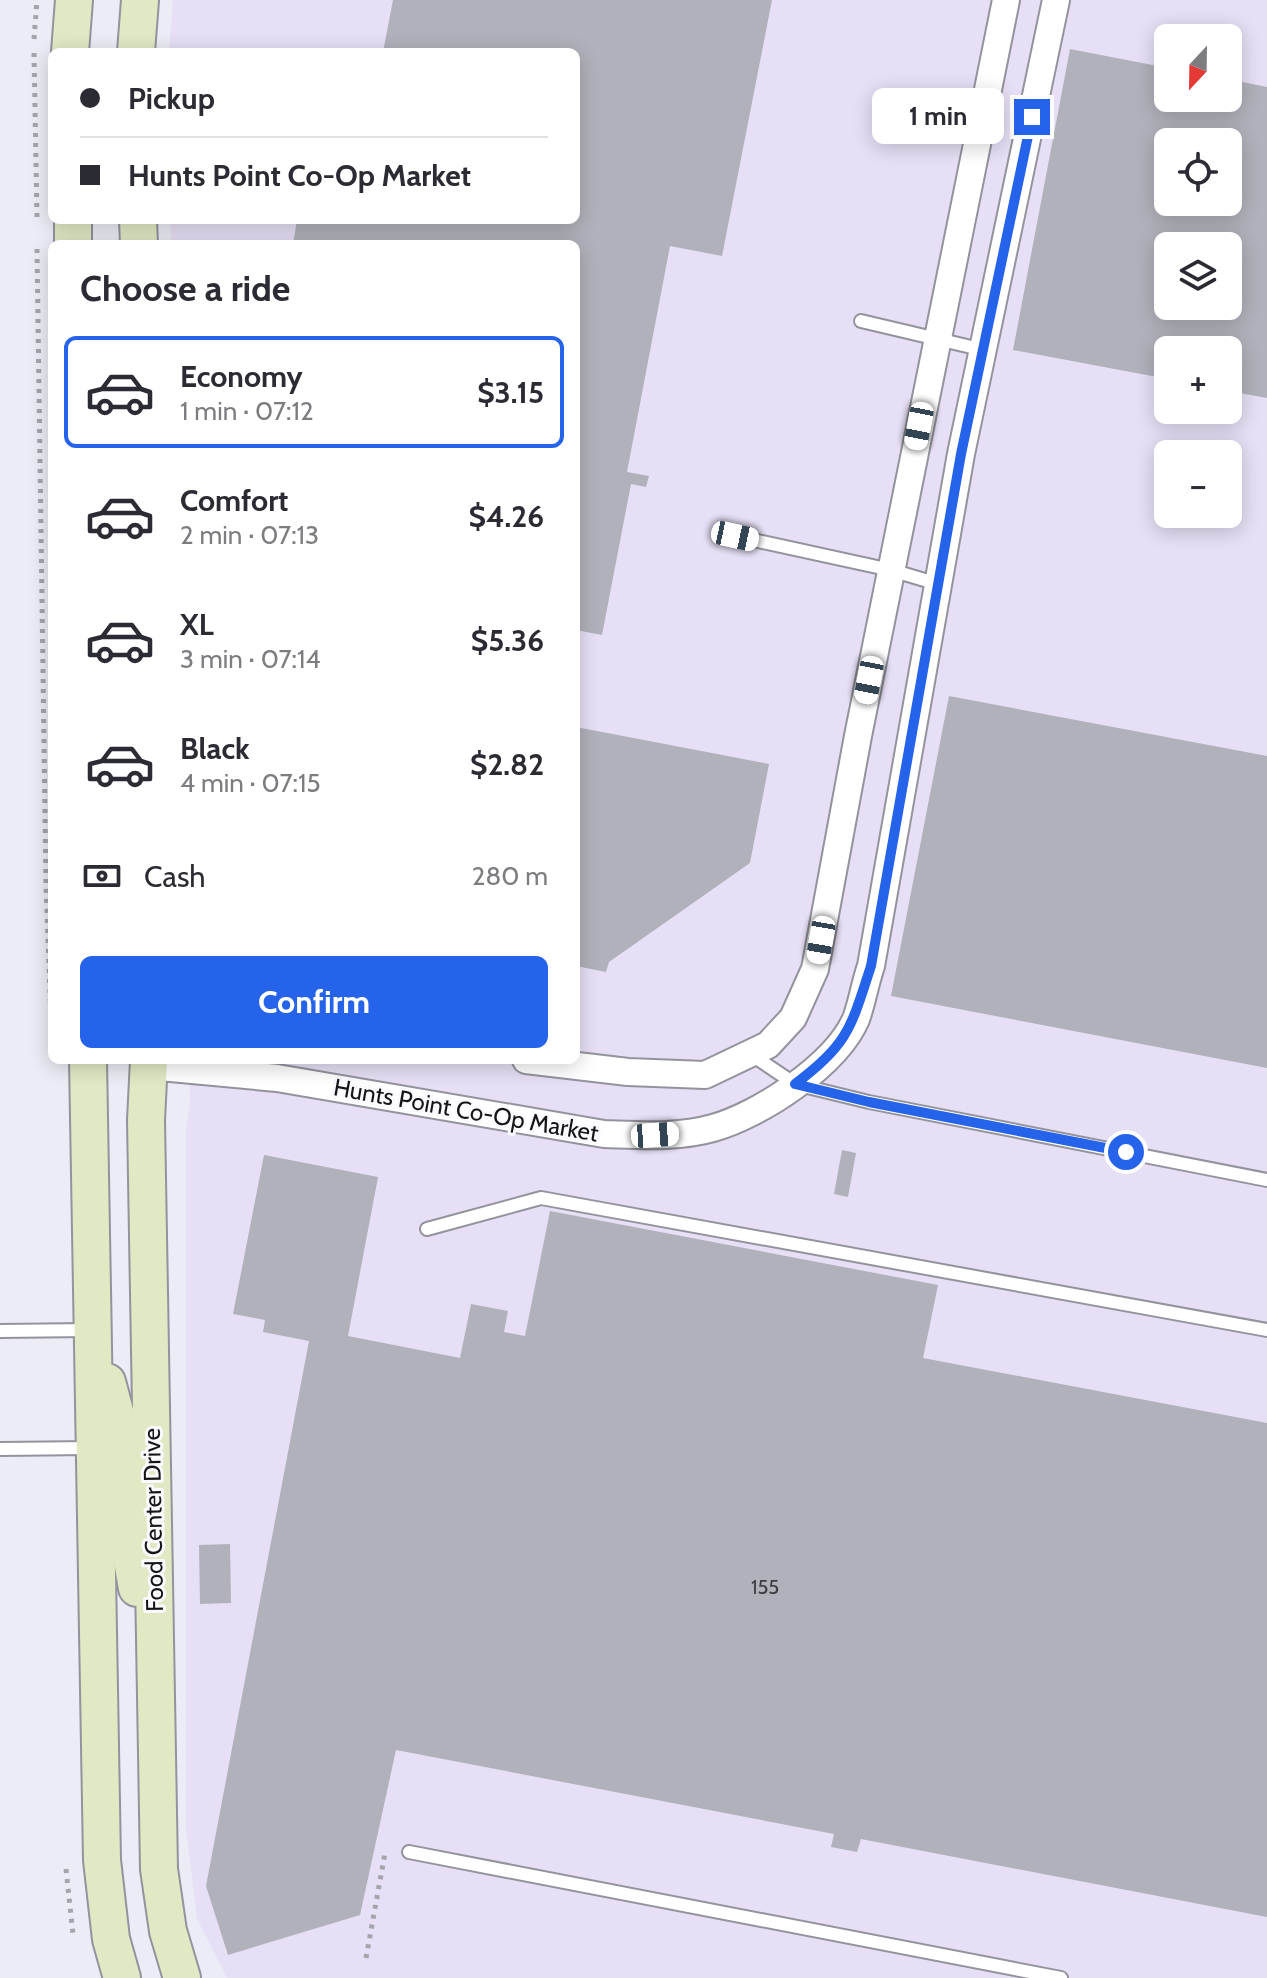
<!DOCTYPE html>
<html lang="en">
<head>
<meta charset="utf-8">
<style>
  body { margin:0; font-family:Cabin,sans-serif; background:#f7f7f7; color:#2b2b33; height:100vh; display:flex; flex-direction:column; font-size:30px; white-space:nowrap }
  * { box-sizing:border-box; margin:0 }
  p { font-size:26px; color:#7c7c81 }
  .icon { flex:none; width:44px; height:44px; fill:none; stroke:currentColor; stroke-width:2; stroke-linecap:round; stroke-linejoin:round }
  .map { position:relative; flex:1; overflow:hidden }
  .sheet { position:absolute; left:48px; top:240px; width:532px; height:824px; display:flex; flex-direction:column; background:#fff; border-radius:12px; box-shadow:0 4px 20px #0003 }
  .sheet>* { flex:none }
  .top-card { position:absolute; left:48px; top:48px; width:532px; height:176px; border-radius:12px; box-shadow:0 4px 20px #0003; display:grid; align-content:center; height:176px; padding:0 32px; background:#fff }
  .needle { width:52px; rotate:202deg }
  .buttons { position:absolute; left:1154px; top:24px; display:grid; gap:16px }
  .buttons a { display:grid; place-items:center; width:88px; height:88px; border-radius:12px; background:#fff; box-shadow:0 4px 20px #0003; font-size:40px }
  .end { position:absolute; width:36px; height:36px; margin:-18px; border:10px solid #2563eb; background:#fff; box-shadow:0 0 0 4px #fff }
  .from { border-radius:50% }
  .bubble { position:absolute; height:56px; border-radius:12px; background:#fff; box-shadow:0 4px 20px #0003; font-size:26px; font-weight:800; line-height:56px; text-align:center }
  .car { position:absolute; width:24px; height:48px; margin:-24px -12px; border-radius:10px; box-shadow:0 0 6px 2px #0007; background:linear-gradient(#fff 24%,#345 0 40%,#fff 0 76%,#345 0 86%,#fff 0) }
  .top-card b { display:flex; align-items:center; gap:28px; height:76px; font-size:30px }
  .top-card b+b { border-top:2px solid #e1e1e2 }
  .top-card i { width:20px; height:20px; background:#2b2b33 }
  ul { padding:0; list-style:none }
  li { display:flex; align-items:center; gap:24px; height:112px; margin:0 16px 12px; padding:0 16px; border:4px solid transparent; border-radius:12px }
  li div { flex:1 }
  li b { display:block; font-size:30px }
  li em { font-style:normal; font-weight:800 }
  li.active { border-color:#2563eb }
  li>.icon { width:72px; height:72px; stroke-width:1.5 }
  h2 { padding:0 32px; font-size:36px; line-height:96px }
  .pay { display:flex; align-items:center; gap:20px; height:88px; padding:0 32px; font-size:30px }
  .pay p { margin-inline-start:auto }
  .button { display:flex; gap:16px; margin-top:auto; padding:16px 32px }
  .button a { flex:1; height:92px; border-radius:12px; background:#2563eb; color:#fff; font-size:32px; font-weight:800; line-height:92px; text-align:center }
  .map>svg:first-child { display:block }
</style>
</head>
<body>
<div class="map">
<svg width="1267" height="1978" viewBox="0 0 1267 1978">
  <rect width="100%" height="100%" fill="#ececf6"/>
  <!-- industrial -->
  <path fill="#e6dff5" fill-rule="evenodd" d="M173 0H1267V1978H227L197 1919 186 1828V1130L190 1102 189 1060H576V244H171L170 220H576V52H169ZM1168 38H1228V98H1168ZM1168 142H1228V202H1168ZM1168 246H1228V306H1168ZM1168 350H1228V410H1168ZM1168 454H1228V514H1168Z"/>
  <!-- building -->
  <g fill="#b1b1bb" fill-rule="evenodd">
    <path d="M393 0H772L722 256 670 246 627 472 649 476 646 487 631 484 602 635 576 630V244H293L297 220H576V52H383Z"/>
    <path d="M1070 49 1168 68V98H1228V79L1267 87V398L1228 391V350H1168V379L1013 350ZM1168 142H1228V202H1168ZM1168 246H1228V306H1168Z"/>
    <path d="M949 696 1267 756V1068L891 996Z"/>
    <path d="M576 727 769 764 750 863 609 962 606 972 576 966Z"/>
    <path d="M842 1150 856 1153 848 1197 834 1194Z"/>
    <path d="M264 1155 378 1177 348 1336 460 1358 471 1304 508 1311 504 1332 525 1336 550 1211 938 1285 923 1358 1267 1423V1917L861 1839 857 1852 831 1847 834 1834 396 1750 360 1915 228 1955 206 1886 309 1341 263 1332 265 1320 233 1314Z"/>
    <path d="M230 1544 231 1603 200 1604 199 1545Z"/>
  </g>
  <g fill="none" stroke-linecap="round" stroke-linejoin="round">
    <!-- service casing -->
    <g stroke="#94939d" stroke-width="16">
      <g id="service">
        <path d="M861 321 984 350"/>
        <path d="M735 536 891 570 938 584"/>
        <path d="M752 1055 795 1084 869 1102 1267 1180"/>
        <path d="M427 1229 541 1198 1267 1330"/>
        <path d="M0 1331 89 1330"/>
        <path d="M0 1449 91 1448"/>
        <path d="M409 1852 1061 1978"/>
      </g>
    </g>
    <!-- minor casing -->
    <g stroke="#94939d" stroke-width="30">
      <g id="minor">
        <path d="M526 1060 628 1072 705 1075 768 1045 793 1018 815 969 858 736 1006 0"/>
        <path d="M149 1066 277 1078 604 1134C640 1135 678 1138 713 1128 760 1115 836 1065 856 1019 862 1003 865 983 871 966L961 454 1056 0"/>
      </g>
    </g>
    <!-- secondary casing -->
    <g stroke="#94939d" stroke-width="40">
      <g id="secondary">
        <path d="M70 52 74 0"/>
        <path d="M136 52 140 0"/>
        <path d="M73 220V244"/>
        <path d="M138 220 139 244"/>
        <path d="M88 1060 102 1860 111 1939 122 1978"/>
        <path d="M149 1060 146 1120 159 1869 168 1931 182 1978"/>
        <path d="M107 1382 121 1434 129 1544 137 1588"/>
      </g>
    </g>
    <!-- path -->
    <g stroke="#a4a4ac" stroke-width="5" stroke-dasharray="4 6" stroke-linecap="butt">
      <path d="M34 39 37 0"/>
      <path d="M34 53 37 219"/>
      <path d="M37 249 46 885 52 1045"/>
      <path d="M66 1869 73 1934"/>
      <path d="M366 1958 385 1853"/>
    </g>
    <!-- service -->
    <use href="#service" stroke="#fff" stroke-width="12"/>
    <!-- minor -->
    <use href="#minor" stroke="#fff" stroke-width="26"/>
    <!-- secondary -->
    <use href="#secondary" stroke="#e0e9c4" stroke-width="36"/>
  </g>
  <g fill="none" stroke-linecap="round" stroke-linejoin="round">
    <!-- route -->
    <path stroke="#2563eb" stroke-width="10" d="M1032 117 961 454 871 966C851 1027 849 1044 795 1084L869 1102 1126 1152"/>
  </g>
  <g text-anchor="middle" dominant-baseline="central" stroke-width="6" stroke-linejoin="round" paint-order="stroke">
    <!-- number labels -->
    <g font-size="20" fill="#3c3c41">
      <text x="765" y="1587">155</text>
    </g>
    <!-- street labels -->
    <g font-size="24" fill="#151518" stroke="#fafafe">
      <text transform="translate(466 1110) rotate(10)">Hunts Point Co-Op Market</text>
      <text transform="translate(153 1520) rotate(-91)">Food Center Drive</text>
    </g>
  </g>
</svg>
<div class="buttons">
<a><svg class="needle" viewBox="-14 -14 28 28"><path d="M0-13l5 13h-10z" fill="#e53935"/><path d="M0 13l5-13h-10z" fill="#7c7c81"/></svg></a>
<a><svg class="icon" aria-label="locate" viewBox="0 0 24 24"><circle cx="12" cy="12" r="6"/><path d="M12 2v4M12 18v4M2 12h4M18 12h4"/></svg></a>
<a><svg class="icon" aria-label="layers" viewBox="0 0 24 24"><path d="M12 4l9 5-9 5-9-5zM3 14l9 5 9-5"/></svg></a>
<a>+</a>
<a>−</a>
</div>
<i class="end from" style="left:1126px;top:1152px"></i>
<i class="end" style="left:1032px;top:117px"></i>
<div class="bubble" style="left:872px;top:88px;width:132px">1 min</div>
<i class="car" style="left:919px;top:426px;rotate:191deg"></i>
<i class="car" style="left:735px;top:536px;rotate:102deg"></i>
<i class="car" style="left:869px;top:680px;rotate:191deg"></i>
<i class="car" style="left:821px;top:940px;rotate:190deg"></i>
<i class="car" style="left:655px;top:1135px;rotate:86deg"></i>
<div class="top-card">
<b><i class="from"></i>Pickup</b>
<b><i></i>Hunts Point Co-Op Market</b>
</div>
<section class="sheet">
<h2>Choose a ride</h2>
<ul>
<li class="active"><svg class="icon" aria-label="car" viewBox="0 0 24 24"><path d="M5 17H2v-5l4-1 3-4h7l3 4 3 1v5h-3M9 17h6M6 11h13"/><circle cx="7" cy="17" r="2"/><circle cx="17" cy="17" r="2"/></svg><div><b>Economy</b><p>1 min · 07:12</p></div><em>$3.15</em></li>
<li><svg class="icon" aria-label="car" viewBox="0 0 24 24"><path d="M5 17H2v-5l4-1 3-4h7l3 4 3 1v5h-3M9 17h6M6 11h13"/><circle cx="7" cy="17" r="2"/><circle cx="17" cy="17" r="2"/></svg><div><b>Comfort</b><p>2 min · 07:13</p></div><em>$4.26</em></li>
<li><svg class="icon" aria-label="car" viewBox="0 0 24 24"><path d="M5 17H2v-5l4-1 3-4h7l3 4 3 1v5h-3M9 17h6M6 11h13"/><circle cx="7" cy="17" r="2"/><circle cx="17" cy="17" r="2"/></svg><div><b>XL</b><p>3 min · 07:14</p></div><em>$5.36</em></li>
<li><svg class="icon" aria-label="car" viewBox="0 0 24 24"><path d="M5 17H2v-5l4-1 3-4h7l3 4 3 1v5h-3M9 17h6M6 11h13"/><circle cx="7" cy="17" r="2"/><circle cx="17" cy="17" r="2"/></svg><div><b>Black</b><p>4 min · 07:15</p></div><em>$2.82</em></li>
</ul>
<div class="pay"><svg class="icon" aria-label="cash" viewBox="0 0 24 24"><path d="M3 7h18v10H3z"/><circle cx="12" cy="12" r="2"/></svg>Cash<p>280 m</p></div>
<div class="button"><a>Confirm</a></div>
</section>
</div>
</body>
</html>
